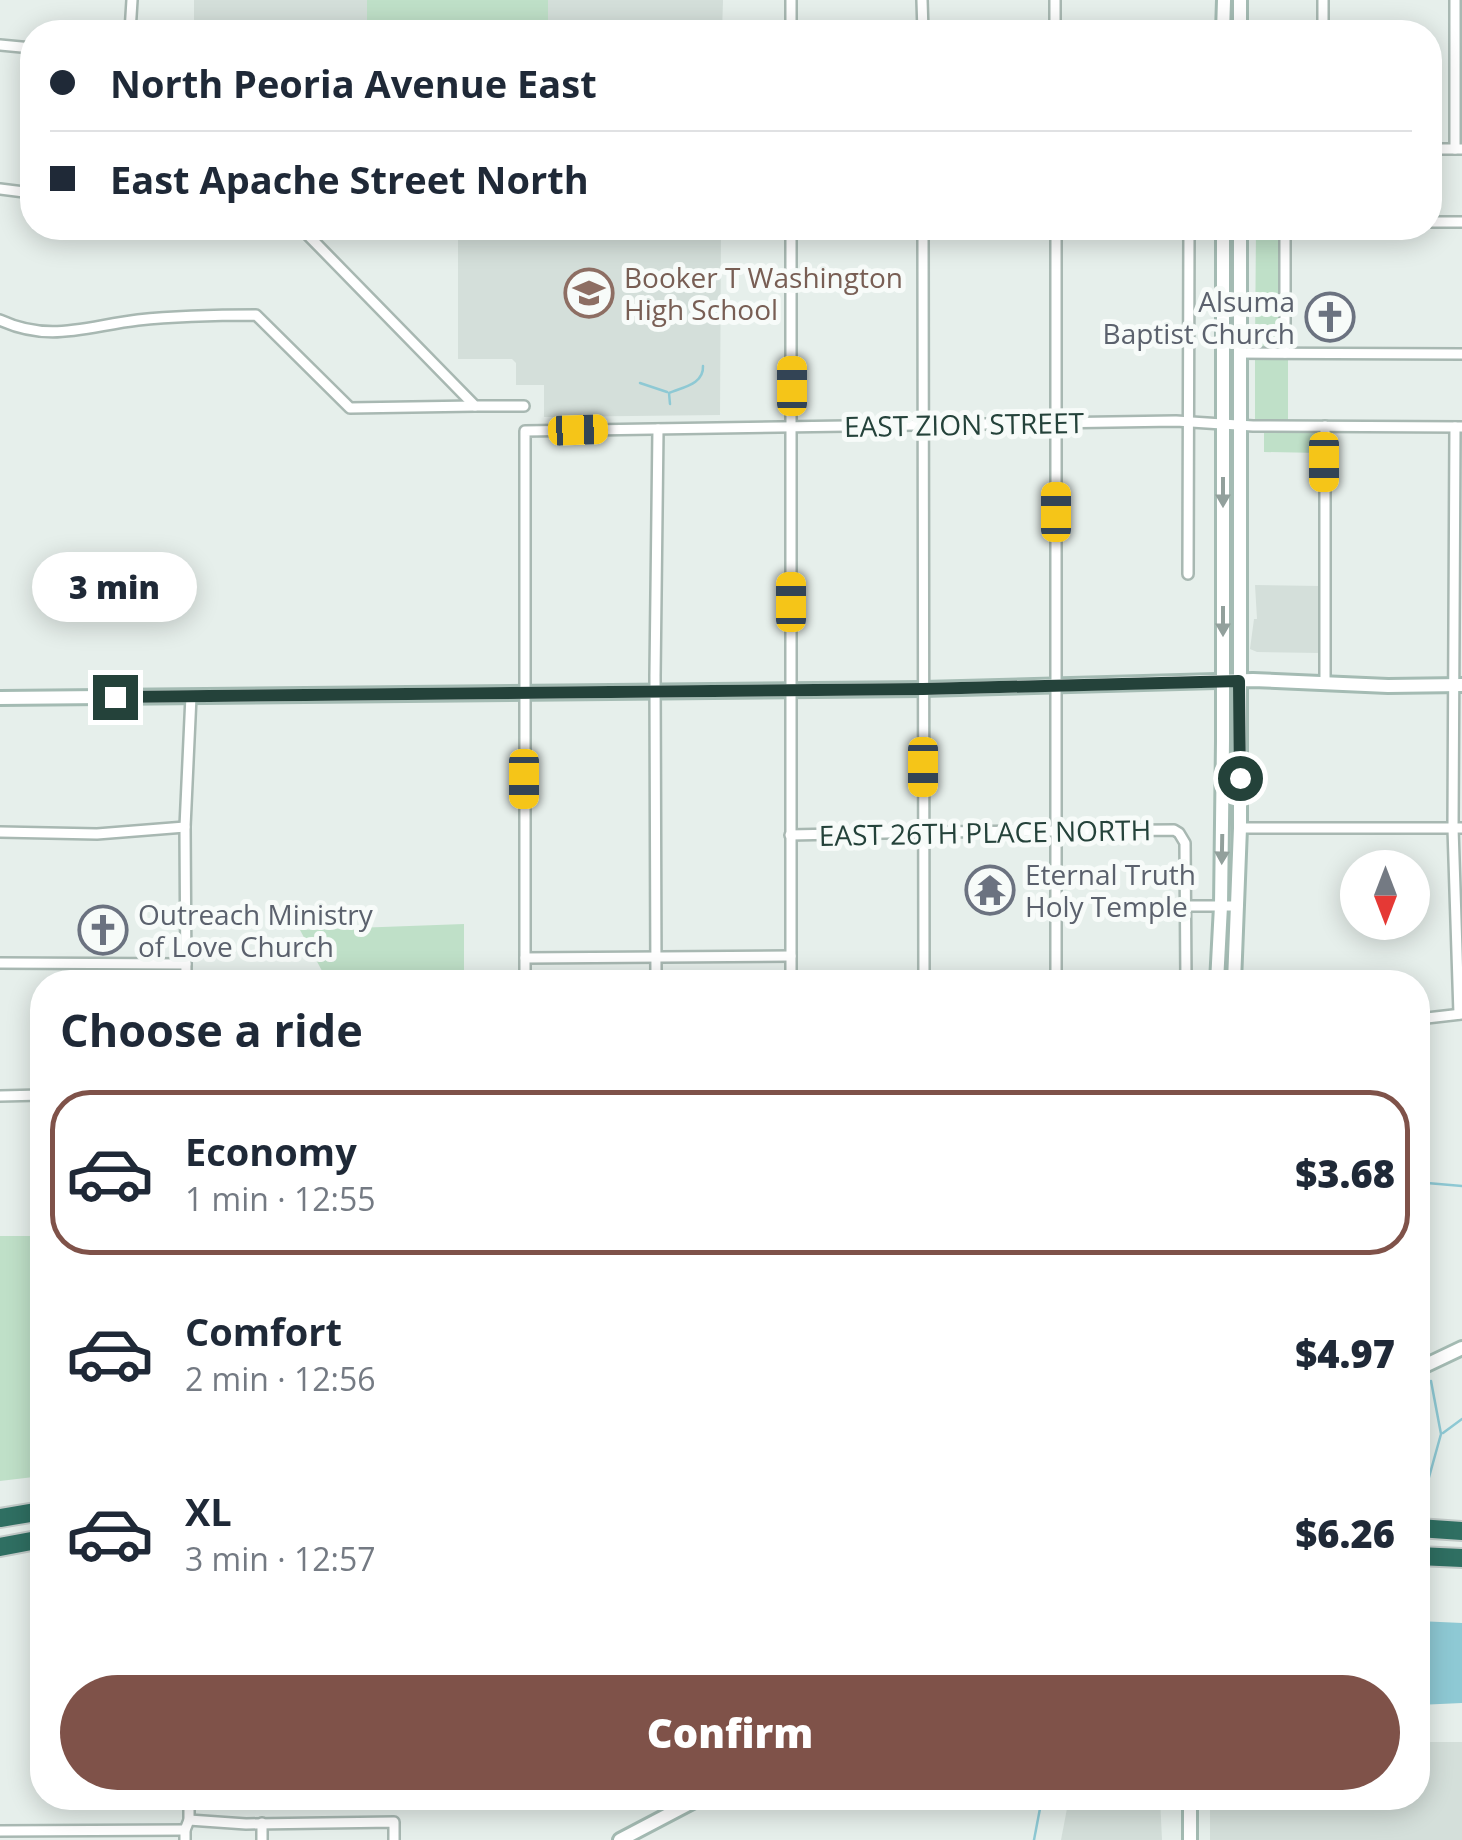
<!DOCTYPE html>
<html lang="en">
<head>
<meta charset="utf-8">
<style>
  body { margin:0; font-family:"Open Sans",sans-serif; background:#f2f2f3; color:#1f2937; height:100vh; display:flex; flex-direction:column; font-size:38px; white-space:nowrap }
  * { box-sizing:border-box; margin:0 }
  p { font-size:32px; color:#747a83 }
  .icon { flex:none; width:55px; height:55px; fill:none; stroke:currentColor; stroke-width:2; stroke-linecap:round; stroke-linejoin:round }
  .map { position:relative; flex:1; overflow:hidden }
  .panel { position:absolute; left:30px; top:970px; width:1400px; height:840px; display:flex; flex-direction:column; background:#fff; border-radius:40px; box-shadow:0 5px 25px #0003 }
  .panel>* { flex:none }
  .hud { position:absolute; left:20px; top:20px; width:1422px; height:220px; border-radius:40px; box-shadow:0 5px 25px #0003; display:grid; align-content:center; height:220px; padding:0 30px; background:#fff }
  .needle { width:65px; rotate:180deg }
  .controls { position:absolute; left:1340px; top:850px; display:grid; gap:20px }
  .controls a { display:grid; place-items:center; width:90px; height:90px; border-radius:50%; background:#fff; box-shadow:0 5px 25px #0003; font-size:50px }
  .end { position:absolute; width:45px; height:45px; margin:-22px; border:12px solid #24423a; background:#fff; box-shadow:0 0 0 5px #fff }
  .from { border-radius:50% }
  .bubble { position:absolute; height:70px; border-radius:35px; background:#fff; box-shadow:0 5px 25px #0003; font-size:32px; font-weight:800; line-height:70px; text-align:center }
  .car { position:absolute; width:30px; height:60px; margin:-30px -15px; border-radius:12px; box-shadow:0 0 8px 2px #0007; background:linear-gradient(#f5c518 24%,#345 0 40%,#f5c518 0 76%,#345 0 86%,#f5c518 0) }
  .hud b { display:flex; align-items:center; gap:35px; height:95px; font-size:38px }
  .hud b+b { border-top:2px solid #e0e1e3 }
  .hud i { width:25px; height:25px; background:#1f2937 }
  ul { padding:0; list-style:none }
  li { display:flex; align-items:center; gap:30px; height:165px; margin:0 20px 15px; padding:0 10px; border:5px solid transparent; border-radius:40px }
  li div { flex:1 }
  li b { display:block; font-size:38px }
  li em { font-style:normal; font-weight:800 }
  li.selected { border-color:#7f5249 }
  li>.icon { width:90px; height:90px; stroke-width:1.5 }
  h2 { padding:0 30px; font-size:45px; line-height:120px }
  .action { display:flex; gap:20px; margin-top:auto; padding:20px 30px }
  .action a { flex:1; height:115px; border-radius:60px; background:#7f5249; color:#fff; font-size:40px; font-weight:800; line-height:115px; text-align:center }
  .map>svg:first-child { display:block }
</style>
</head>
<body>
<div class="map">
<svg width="1462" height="1840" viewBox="0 0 1462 1840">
  <rect width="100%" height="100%" fill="#e6efeb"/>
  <!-- built -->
  <g fill="#d4dfda">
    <path d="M194 0H723L722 32H194Z"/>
    <path d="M458 228H721L720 415 544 417V385H516V363L512 359H458Z"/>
    <path d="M1255 585 1320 586V653L1257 652 1250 649 1254 619H1257Z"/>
    <path d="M1418 1742H1462V1840H1210V1798H1418Z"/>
    <path d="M1069 1798H1160L1162 1840H1061Z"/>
  </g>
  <!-- green -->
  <g fill="#bfe0c8">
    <rect x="367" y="0" width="181" height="32"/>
    <path d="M1256 228H1279V338C1276 350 1266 348 1255 347Z"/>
    <path d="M1255 358 1288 359V423L1255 420Z"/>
    <path d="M1264 433H1320V453L1264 452Z"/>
    <path d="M464 924V982H328L300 930Z"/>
    <path d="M0 1236H42V1476L0 1481Z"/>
  </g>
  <!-- water -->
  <path fill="#8ec9d4" d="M1418 1621 1462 1623V1703L1418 1705Z"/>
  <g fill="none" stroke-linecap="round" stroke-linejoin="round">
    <!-- stream -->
    <g stroke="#8ec9d4" stroke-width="2.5">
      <path d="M640 383 667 392"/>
      <path d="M670 404 669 393C683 387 704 384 703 366"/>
      <path d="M1418 1194 1427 1183 1462 1186"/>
      <path d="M1418 1310 1424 1346"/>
      <path d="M1443 1433 1462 1419"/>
      <path d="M1426 1488 1441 1434 1431 1381"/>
      <path d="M1034 1840 1042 1798"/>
    </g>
    <!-- street casing -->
    <g stroke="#a8b8b2" stroke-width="14">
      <g id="street">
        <path d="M922 0 923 32"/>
        <path d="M1055 0V32"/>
        <path d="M1455 0V149"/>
        <path d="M130 32 132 0"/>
        <path d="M791 32V0"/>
        <path d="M1323 32V0"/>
        <path d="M0 45 32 48"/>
        <path d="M1430 149H1462"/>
        <path d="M0 189 32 193"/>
        <path d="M1430 222H1462"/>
        <path d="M301 228 475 406H524"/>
        <path d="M791 228V982"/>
        <path d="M923 228 924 982"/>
        <path d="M0 320C50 343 87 326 138 320 176 316 217 315 256 315L350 408 475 406"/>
        <path d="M1240 353 1462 354"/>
        <path d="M1285 353V228"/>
        <path d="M1325 426V683"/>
        <path d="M1455 427 1453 828 1459 1014"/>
        <path d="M1188 574 1189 228"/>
        <path d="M1240 828H1462"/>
        <path d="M0 832 97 834 185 827"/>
        <path d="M790 835 932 832 1174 830 1179 833 1185 843 1186 982"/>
        <path d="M1185 906H1238"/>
        <path d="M525 958 791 956"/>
        <path d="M0 963 186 964"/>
        <path d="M186 982 185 827 191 696"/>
        <path d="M525 982V431L1176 421 1253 426 1462 427"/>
        <path d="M656 982 655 676 658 429"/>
        <path d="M1056 982V228"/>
        <path d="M1418 1019 1462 1014"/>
        <path d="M0 1096 42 1095"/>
        <path d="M189 1820 246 1824 394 1822V1840"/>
        <path d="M262 1823V1840"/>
        <path d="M0 1831 185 1830"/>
        <path d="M185 1840V1830L189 1820V1798"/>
      </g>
    </g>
    <!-- secondary casing -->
    <g stroke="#a4bbb3" stroke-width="18">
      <g id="secondary">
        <path d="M1223 32 1224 0"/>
        <path d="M1240 32V0"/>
        <path d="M0 698 923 689 1253 680 1388 686 1462 685"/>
        <path d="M1217 982 1221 906 1223 741V228"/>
        <path d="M1234 982 1240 828V228"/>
        <path d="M1418 1369 1462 1348"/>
        <path d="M620 1840 700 1798"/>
        <path d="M1190 1840V1798"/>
      </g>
    </g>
    <!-- highway casing -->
    <g stroke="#c2cac8" stroke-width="22">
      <g id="highway">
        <path d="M0 1518 42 1511"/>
        <path d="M1418 1528 1462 1531"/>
        <path d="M0 1547 42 1539"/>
        <path d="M1418 1556 1462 1558"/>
      </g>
    </g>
    <!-- street -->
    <use href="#street" stroke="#fff" stroke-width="9"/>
    <!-- secondary -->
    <use href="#secondary" stroke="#fff" stroke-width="12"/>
    <!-- highway -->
    <use href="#highway" stroke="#2f6f62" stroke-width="18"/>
  </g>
  <!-- one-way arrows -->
  <defs><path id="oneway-solid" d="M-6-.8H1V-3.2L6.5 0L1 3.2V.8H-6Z" transform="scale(2.5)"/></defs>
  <g fill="#92a09c">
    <use href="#oneway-solid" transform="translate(1223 492) rotate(90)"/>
    <use href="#oneway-solid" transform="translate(1223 621) rotate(90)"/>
    <use href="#oneway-solid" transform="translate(1222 849) rotate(91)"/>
  </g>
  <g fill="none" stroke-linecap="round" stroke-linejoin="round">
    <!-- route -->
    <path stroke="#24423a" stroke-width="12" d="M115 697 923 689 1239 681 1240 778"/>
  </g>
  <!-- icons -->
  <defs>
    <g id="school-ring" transform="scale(2.5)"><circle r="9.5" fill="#f7fbf9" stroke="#8d6e63" stroke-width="1.5"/><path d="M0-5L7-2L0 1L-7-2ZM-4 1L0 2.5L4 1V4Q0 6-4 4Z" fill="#8d6e63"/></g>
    <g id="church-ring" transform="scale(2.5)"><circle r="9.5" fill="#f7fbf9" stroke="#6b7280" stroke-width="1.5"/><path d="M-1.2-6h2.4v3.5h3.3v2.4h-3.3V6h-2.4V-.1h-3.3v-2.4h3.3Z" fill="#6b7280"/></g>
    <g id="temple-ring" transform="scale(2.5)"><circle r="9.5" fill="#f7fbf9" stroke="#6b7280" stroke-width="1.5"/><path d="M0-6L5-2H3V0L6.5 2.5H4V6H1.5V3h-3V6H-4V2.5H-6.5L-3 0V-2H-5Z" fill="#6b7280"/></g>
  </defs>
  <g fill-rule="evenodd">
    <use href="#school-ring" x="589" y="293"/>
    <use href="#church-ring" x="1330" y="317"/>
    <use href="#temple-ring" x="990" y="890"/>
    <use href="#church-ring" x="103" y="930"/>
  </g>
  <g text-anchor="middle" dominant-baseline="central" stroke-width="10" stroke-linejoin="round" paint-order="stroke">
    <!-- education labels -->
    <g font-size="28" fill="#785e54" stroke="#f7fbf9" text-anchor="start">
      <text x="624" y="277">Booker T Washington<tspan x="624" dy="32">High School</tspan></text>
    </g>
    <!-- worship labels -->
    <g font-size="28" fill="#5b616d" stroke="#f7fbf9" text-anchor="start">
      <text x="1295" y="301" text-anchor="end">Alsuma<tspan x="1295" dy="32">Baptist Church</tspan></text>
      <text x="1025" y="874">Eternal Truth<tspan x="1025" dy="32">Holy Temple</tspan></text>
      <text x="138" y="914">Outreach Ministry<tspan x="138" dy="32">of Love Church</tspan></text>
    </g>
    <!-- street labels -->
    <g font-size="28" fill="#24423a" stroke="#f7fbf9">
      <text transform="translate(964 424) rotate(-1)">EAST ZION STREET</text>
      <text transform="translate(985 832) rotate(-1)">EAST 26TH PLACE NORTH</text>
    </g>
  </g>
</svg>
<div class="controls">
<a><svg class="needle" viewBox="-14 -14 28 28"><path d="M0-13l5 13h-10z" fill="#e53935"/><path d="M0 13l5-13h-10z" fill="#747a83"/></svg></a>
</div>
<i class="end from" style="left:1240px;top:778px"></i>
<i class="end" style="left:115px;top:697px"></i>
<div class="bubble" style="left:32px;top:552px;width:165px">3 min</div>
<i class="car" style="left:792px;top:386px;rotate:0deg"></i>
<i class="car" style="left:578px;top:430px;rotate:88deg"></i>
<i class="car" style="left:1324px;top:462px;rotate:180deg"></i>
<i class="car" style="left:1056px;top:512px;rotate:0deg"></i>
<i class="car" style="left:791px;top:602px;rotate:0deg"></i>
<i class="car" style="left:923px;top:767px;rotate:180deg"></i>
<i class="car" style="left:524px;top:779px;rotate:180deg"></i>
<div class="hud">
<b><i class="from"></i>North Peoria Avenue East</b>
<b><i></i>East Apache Street North</b>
</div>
<section class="panel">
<h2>Choose a ride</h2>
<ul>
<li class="selected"><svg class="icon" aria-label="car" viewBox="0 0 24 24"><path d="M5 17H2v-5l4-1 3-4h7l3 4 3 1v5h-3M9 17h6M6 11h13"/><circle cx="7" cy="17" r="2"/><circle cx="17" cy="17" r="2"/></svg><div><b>Economy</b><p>1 min · 12:55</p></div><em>$3.68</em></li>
<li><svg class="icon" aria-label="car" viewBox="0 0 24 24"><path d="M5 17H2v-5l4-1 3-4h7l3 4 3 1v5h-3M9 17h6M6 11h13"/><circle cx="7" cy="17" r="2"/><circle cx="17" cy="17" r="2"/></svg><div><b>Comfort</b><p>2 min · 12:56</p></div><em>$4.97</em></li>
<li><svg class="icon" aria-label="car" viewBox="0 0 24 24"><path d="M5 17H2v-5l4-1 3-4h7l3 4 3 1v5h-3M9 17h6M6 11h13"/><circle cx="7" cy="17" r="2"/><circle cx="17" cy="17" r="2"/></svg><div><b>XL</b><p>3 min · 12:57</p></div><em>$6.26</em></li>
</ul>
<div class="action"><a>Confirm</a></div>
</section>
</div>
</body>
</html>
